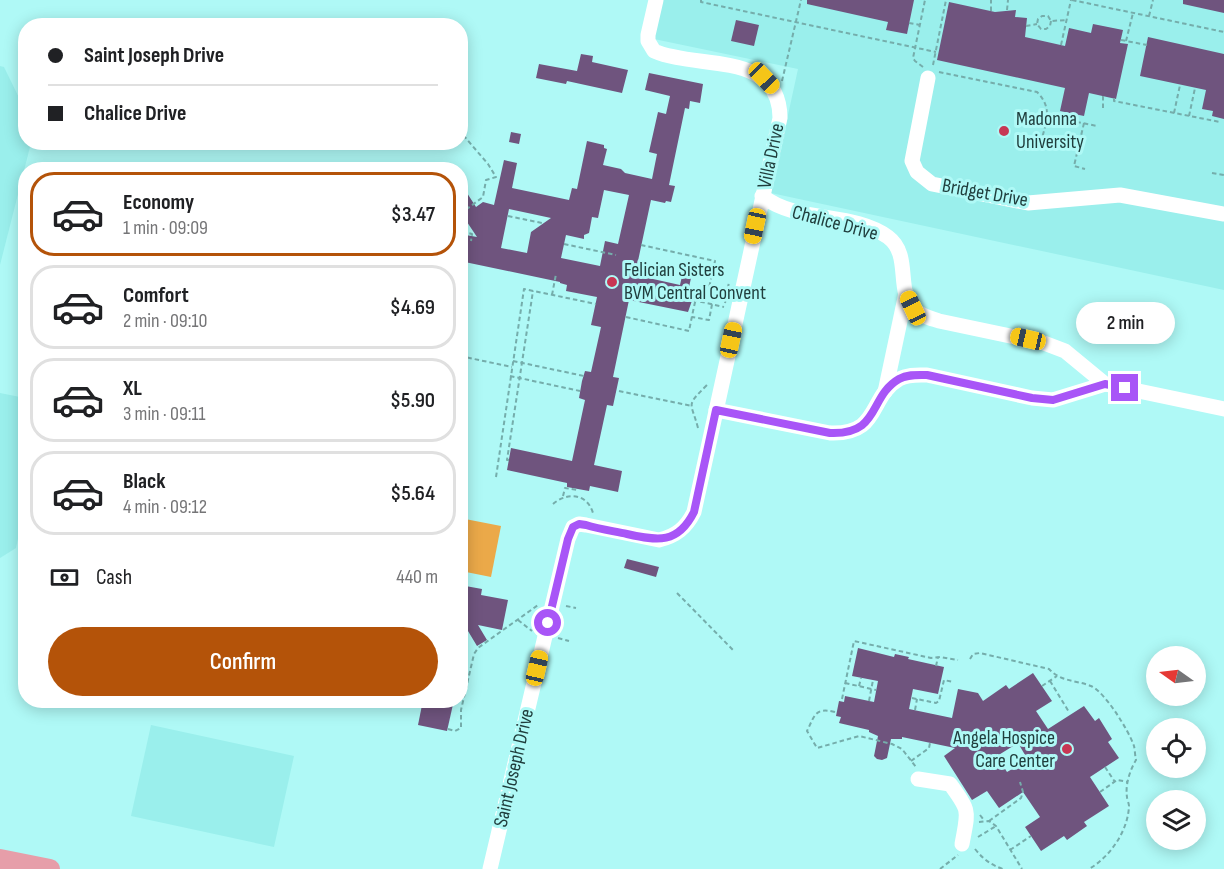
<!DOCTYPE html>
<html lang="en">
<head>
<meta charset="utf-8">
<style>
  body { margin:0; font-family:"Sofia Sans Condensed",sans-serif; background:#f2f2f2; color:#202124; height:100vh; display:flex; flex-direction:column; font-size:22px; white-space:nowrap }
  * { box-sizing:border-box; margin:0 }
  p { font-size:20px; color:#757577 }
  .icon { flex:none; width:33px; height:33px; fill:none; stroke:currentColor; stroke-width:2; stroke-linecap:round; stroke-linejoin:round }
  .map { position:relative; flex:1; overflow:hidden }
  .sheet { position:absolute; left:18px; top:162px; width:450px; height:546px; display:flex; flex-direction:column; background:#fff; border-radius:24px; box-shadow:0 3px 15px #0003 }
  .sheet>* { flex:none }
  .hud { position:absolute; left:18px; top:18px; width:450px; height:132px; border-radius:24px; box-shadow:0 3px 15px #0003; display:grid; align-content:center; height:132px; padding:0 30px; background:#fff }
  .needle { width:39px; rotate:284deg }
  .controls { position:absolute; left:1146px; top:646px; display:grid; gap:12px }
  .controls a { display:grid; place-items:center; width:60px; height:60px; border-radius:50%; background:#fff; box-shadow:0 3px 15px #0003; font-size:30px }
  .end { position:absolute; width:27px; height:27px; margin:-14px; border:8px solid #a855f7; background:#fff; box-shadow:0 0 0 3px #fff }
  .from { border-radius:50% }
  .bubble { position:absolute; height:42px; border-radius:21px; background:#fff; box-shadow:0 3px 15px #0003; font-size:20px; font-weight:600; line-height:42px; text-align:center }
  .car { position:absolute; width:18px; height:36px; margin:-18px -9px; border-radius:8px; box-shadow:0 0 4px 2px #0007; background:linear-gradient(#f5c518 24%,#345 0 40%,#f5c518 0 76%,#345 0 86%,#f5c518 0) }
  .hud b { display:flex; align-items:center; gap:21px; height:57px; font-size:22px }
  .hud b+b { border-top:2px solid #e0e0e0 }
  .hud i { width:15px; height:15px; background:#202124 }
  ul { padding:10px 0 0; list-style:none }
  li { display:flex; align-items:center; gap:18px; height:84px; margin:0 12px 9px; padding:0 18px; border:3px solid #e0e0e0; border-radius:24px }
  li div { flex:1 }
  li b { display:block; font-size:22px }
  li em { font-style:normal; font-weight:600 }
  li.current { border-color:#b45309 }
  li>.icon { width:54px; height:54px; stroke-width:1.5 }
  .pay { display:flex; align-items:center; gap:15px; height:66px; padding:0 30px; font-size:22px }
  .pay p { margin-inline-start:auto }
  .cta { display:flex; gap:12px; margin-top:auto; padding:12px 30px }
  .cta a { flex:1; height:69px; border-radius:36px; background:#b45309; color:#fff; font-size:24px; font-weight:600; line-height:69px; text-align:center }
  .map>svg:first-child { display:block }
</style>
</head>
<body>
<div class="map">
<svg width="1224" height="869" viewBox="0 0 1224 869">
  <rect width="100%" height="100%" fill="#aff9f6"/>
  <!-- built -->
  <g fill="#9aefec">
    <path d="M663 0H1224V290L771 193 798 69 654 39Z"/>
    <path d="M0 66 4 67 25 110 26 142 31 143 0 265Z"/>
    <path d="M0 393 25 398 26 502 16 548 0 558Z"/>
    <path d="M151 725 294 756 274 847 131 816Z"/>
  </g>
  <!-- green -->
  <path fill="#eba949" d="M460 518 501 526 491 577 461 571Z"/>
  <!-- building -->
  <g fill="#6f547e" fill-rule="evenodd">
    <path d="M807 0H914L907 34 886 30 888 22 807 4Z"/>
    <path d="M1183 0H1224V13L1183 4Z"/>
    <path d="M949 2 995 12 1016 10 1015 17 1027 18 1025 37 1065 46 1069 28 1091 33 1093 24 1123 30 1120 43 1128 44 1116 99 1089 93 1084 116 1060 111 1065 88 937 60Z"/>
    <path d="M736 20 759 25 754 46 731 41Z"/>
    <path d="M1148 37 1224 54V119L1212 116 1213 111 1202 109 1206 90 1140 76Z"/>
    <path d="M581 54 593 56 592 62 628 70 622 93 567 81 566 84 536 78 539 64 577 71Z"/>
    <path d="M649 73 703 84 700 103 690 101 689 109 685 108 669 185 675 186 671 202 666 201 665 203 651 200 635 275 680 285 685 263 694 265 689 287H693L691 295H694L688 312 629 300 613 377 619 378 613 406 607 405 594 465 622 471 618 492 590 486 589 491 567 487V483L507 470 511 448 572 461 585 400 579 398 582 381 585 371 591 372 601 327 591 325 597 297 566 291 567 285 560 283V282L460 261V234L477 237 463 216 466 214 460 205V197L467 193 476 207 483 202 494 205 504 160 517 163 512 188 569 200 572 188 577 189 587 141 604 145V148L607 149 603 165 621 169 625 173 652 179 657 154 649 152 658 112 666 114 670 96 645 90ZM604 190 629 195 618 244 605 241 600 266 561 258 566 235 584 239V235L589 233 592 217 598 218ZM509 209 551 218 531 232 527 253 501 248Z"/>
    <path d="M511 132 521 134 519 144 509 142Z"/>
    <path d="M627 559 659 567 656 577 624 568Z"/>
    <path d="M460 585 482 589 481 595 508 600 502 630 478 625 487 640 477 646 468 631 465 647 460 646Z"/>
    <path d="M858 648 894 657 895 654 909 657 908 659 944 667 938 694 913 689 909 709 952 718 958 689 978 693 983 701 1006 685 1009 689 1033 673 1052 701 1036 711 1048 729 1084 706 1095 721 1099 718 1112 739 1108 742 1119 758 1090 777 1109 806 1084 822 1087 826 1067 840 1064 836 1041 851 1025 827 1040 817 1023 792 999 808 987 791 972 800 944 756 955 748 902 737V739H891L887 758 882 760 877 759 874 756 878 736 869 732V730L839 723 841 717 836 716 839 701 844 702 845 696 874 702 878 681 852 676ZM1018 743 1028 760 1007 772 997 756Z"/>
    <path d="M423 700H454L447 731 418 725Z"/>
  </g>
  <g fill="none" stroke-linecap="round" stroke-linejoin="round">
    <!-- path -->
    <g stroke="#75adab" stroke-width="2" stroke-dasharray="4.5 3" stroke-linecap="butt">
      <path d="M701 0V2L936 52"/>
      <path d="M1072 0 1224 32"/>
      <path d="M1007 10 1008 0"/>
      <path d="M991 11V0"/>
      <path d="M1149 16 1153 0"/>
      <path d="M1051 21 1050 26 1046 29H1041L1037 24 1038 19 1042 16H1048L1051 21 1067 20"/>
      <path d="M909 23 920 25"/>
      <path d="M1026 26 1037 24"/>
      <path d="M1121 40 1147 45"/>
      <path d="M1126 41 1133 13"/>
      <path d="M1061 45 1071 0"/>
      <path d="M933 65 946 0"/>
      <path d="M923 67 915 61 913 58 925 0"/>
      <path d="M939 72 1037 92C1053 108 1046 122 1041 142"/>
      <path d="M782 81 801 0"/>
      <path d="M1114 98V101L1220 122"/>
      <path d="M1103 108V96"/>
      <path d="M1174 113 1180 85"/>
      <path d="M1047 116 1097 126"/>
      <path d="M1189 116 1195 88"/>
      <path d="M1084 123 1074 166 1085 169"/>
      <path d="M441 167 444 170"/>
      <path d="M1212 173 1224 175"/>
      <path d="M460 195 461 196"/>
      <path d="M460 214 483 197 486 180 496 177 488 164 464 136"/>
      <path d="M508 216 542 223"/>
      <path d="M460 222 468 233 472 234 471 241"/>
      <path d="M564 244 616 255"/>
      <path d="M641 245 715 261 709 288"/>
      <path d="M552 295 556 274"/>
      <path d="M693 300 724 307"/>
      <path d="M725 303 729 282"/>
      <path d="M626 317 689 331C692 316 695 301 699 286L715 289 709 320 692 317"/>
      <path d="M460 356 512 367"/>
      <path d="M513 361 584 376"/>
      <path d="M510 376 580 391"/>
      <path d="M619 391 692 406"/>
      <path d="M698 428C691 401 685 407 707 385"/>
      <path d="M509 460H507L533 291"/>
      <path d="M496 477 524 289 596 304"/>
      <path d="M563 496 565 488 577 490"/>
      <path d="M553 504C567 492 587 493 593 513"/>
      <path d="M677 593 733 650"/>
      <path d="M566 606 576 608"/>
      <path d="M518 620 532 631"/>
      <path d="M558 638 569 641"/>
      <path d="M970 659 973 654 980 653 1049 669C1061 682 1076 680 1091 686 1105 692 1129 731 1134 746 1135 750 1135 756 1136 760 1130 770 1125 785 1127 797 1127 799 1129 804 1129 806 1128 831 1110 857 1089 869"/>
      <path d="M936 666 938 657"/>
      <path d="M1050 681 1069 712"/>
      <path d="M845 683 876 690"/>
      <path d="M859 686 861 678"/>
      <path d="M1042 686 1057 676"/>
      <path d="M912 698 936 703 939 701 944 680 953 682"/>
      <path d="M842 699 854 641 931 658 940 657 958 660"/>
      <path d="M869 701 873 680"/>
      <path d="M915 710 917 699"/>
      <path d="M835 712C815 707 815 715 807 731L817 748 859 736 892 744 902 749 916 767"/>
      <path d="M448 729 455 731 461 728V710L474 654 478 648 538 605"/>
      <path d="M911 761 929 748 930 743"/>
      <path d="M1105 767 1115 782"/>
      <path d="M1100 792 1117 780 1128 782"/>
      <path d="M980 815 984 820"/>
      <path d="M989 821 1021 798 1023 792 1020 782"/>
      <path d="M979 822 989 821 996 826 1022 869"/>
      <path d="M978 837 996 826"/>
      <path d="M975 849C983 859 991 865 1003 869"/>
      <path d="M1010 850 1031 836"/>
      <path d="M940 869 958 855"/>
    </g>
    <!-- minor -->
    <g stroke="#fff" stroke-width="15">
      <path d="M928 78 912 161 917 172 932 184 1028 203 1120 195 1224 214"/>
      <path d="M762 196C798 224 852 211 888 237 912 255 895 290 914 309 921 316 930 318 939 321L1044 343 1065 351 1105 384 1224 409"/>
      <path d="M885 392 906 293"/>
      <path d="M716 410 830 433C881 435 868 397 899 379 908 374 918 375 927 375L1032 398 1053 400 1105 384"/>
      <path d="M918 779 950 784C971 812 968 811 962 844"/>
      <path d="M490 869 568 539 573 527 579 524 586 525 659 540C676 536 686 528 694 512L780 118C780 50 697 70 654 51L648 41V35L656 0"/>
    </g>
    <!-- major -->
    <path stroke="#e69ea9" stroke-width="20" d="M0 859 50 869"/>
  </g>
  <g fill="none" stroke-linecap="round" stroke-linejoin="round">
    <!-- route -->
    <path stroke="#a855f7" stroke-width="8" d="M548 623 568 539 573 527 579 524 586 525C599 529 613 531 627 534 658 541 678 544 694 512L716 410 830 433C881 435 868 397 899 379 908 374 918 375 927 375L1032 398 1053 400 1105 384 1125 388"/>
  </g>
  <!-- markers -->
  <g fill="#c73754" stroke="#aff9f6" stroke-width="2">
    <circle cx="1004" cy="131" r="6"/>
    <circle cx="612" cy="282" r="6"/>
    <circle cx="1067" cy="749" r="6"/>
  </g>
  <g text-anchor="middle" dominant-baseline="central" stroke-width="6" stroke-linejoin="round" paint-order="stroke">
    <!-- poi labels -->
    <g font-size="20" fill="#203e3d" stroke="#aff9f6" text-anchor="start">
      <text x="1016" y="119">Madonna<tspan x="1016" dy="23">University</tspan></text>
      <text x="624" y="270">Felician Sisters<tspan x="624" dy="23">BVM Central Convent</tspan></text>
      <text x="1055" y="738" text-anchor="end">Angela Hospice<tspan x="1055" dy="23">Care Center</tspan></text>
    </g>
    <!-- street labels -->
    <g font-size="20" fill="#203e3d" stroke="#aff9f6">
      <text transform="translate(771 156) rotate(-78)">Villa Drive</text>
      <text transform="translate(985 193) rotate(10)">Bridget Drive</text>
      <text transform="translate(835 223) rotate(15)">Chalice Drive</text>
      <text transform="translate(514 768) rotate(-77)">Saint Joseph Drive</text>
    </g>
  </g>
</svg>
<div class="controls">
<a><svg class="needle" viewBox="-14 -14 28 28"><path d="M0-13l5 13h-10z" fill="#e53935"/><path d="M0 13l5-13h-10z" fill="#757577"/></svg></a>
<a><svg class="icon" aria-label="locate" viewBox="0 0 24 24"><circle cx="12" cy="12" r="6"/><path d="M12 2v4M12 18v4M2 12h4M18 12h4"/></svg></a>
<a><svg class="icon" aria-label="layers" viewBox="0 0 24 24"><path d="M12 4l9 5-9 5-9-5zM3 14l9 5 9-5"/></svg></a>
</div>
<i class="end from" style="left:548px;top:623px"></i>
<i class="end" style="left:1125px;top:388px"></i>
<div class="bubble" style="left:1076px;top:302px;width:99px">2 min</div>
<i class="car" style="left:764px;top:78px;rotate:136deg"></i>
<i class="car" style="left:755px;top:226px;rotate:192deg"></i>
<i class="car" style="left:913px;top:308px;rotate:335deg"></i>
<i class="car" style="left:1028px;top:339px;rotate:283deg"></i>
<i class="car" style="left:731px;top:340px;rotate:12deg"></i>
<i class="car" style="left:537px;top:668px;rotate:13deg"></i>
<div class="hud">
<b><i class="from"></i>Saint Joseph Drive</b>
<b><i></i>Chalice Drive</b>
</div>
<section class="sheet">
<ul>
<li class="current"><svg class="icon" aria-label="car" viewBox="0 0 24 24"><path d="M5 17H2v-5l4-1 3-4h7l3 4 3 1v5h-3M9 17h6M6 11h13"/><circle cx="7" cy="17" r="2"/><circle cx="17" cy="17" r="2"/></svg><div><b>Economy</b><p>1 min · 09:09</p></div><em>$3.47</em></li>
<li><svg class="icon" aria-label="car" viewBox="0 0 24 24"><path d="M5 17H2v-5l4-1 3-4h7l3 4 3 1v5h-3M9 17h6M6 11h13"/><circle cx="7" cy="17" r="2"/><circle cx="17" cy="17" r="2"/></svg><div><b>Comfort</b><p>2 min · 09:10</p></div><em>$4.69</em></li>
<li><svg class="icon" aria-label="car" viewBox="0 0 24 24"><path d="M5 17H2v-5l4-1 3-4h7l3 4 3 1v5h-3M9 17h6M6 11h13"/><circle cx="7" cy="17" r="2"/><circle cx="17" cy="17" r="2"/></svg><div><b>XL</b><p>3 min · 09:11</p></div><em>$5.90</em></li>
<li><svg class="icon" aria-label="car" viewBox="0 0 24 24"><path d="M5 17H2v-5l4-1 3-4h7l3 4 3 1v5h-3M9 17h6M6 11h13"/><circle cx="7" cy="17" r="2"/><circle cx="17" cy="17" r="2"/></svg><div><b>Black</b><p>4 min · 09:12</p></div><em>$5.64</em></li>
</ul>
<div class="pay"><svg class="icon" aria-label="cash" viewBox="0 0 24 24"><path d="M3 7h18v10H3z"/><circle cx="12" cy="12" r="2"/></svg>Cash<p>440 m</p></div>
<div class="cta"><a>Confirm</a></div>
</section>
</div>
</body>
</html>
